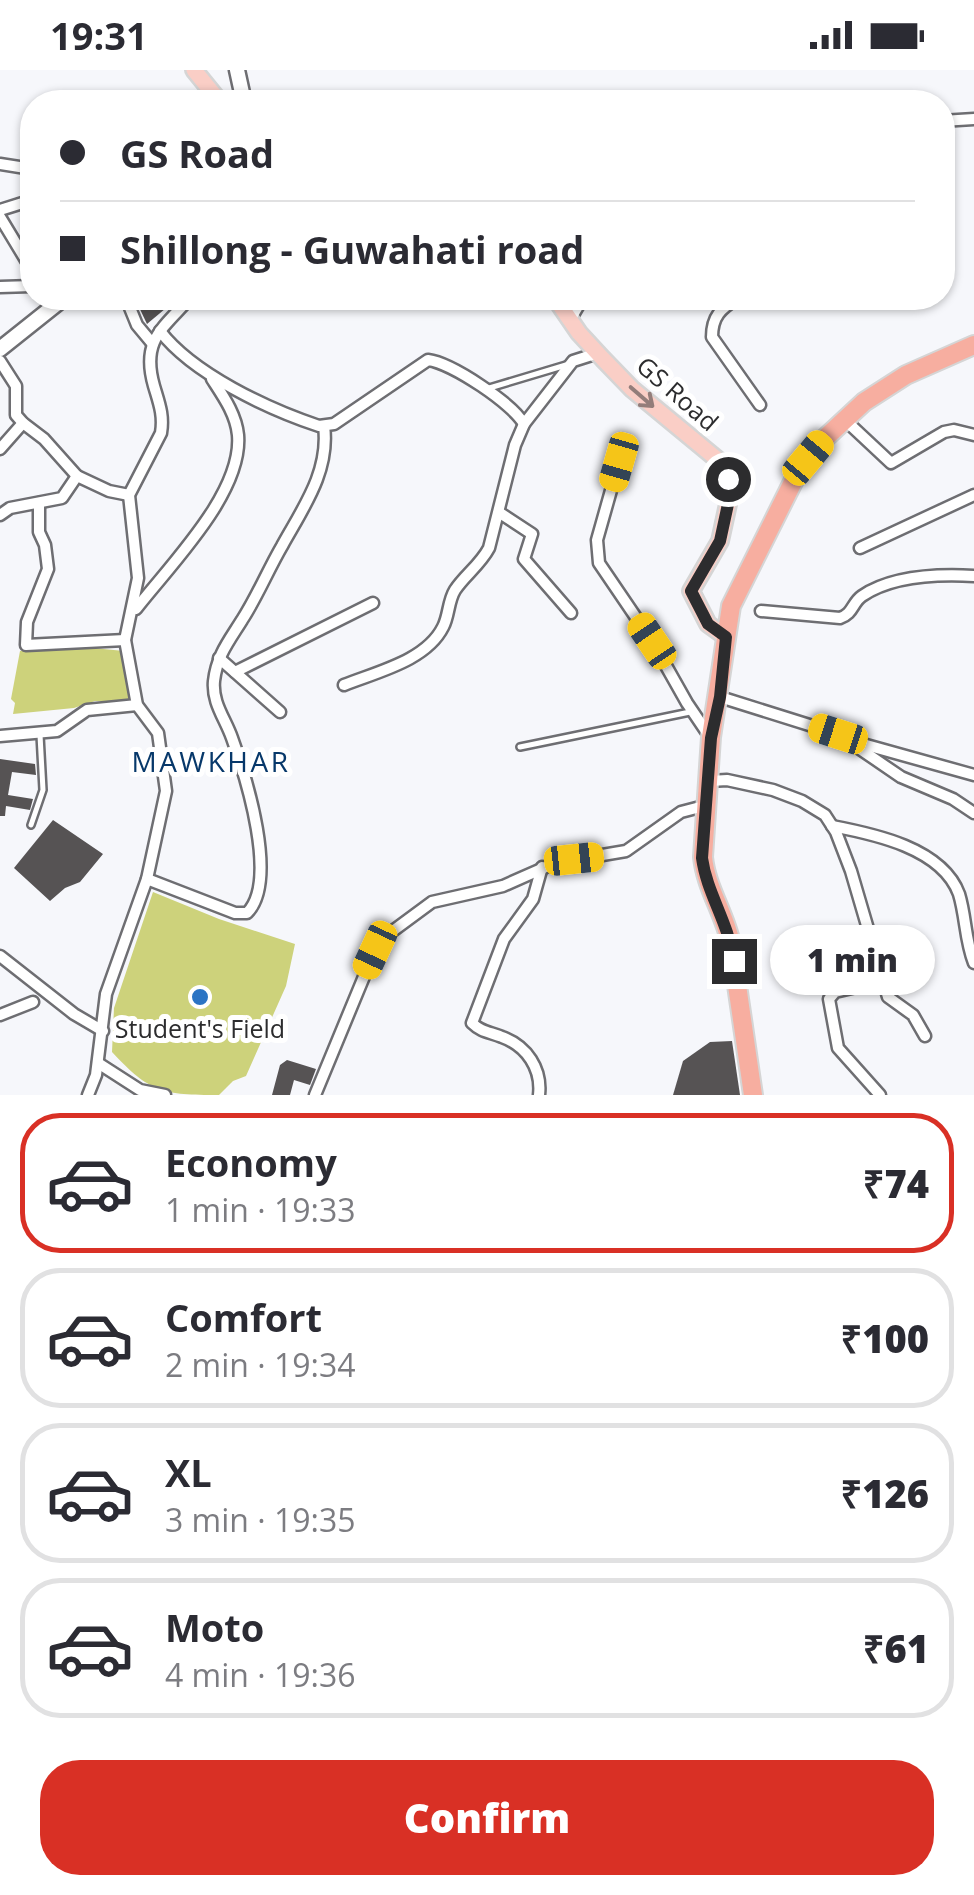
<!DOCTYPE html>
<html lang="en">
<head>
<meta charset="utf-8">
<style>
  body { margin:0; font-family:"Open Sans",sans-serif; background:#f2f2f3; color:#2b2b33; height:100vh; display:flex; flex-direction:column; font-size:38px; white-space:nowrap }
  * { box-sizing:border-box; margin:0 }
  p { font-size:32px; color:#7c7c81 }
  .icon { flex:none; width:55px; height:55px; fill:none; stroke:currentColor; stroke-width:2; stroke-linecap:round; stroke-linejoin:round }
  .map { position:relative; height:1025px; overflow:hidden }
  .sheet { display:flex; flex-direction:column; background:#fff; flex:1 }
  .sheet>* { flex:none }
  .guide { position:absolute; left:20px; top:20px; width:935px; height:220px; border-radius:40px; box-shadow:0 2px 8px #0004; display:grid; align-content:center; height:220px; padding:0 40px; background:#fff }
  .end { position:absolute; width:45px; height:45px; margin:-22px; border:12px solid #2c2c2e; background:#fff; box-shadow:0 0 0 5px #fff }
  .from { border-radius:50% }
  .bubble { position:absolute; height:70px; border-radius:35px; background:#fff; box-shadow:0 2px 8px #0004; font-size:32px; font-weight:800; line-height:70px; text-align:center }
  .car { position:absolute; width:30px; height:60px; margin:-30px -15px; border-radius:12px; box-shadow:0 0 8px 2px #0007; background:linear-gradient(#f5c518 24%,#345 0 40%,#f5c518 0 76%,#345 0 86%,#f5c518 0) }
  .guide b { display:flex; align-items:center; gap:35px; height:95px; font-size:38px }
  .guide b+b { border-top:2px solid #e1e1e2 }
  .guide i { width:25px; height:25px; background:#2b2b33 }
  ul { padding:18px 0 0; list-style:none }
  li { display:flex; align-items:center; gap:30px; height:140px; margin:0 20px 15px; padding:0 20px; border:5px solid #e1e1e2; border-radius:40px }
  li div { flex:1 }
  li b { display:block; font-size:38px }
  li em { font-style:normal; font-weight:800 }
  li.current { border-color:#d93025 }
  li>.icon { width:90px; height:90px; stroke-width:1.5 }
  .primary-button { display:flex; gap:20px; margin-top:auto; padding:20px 40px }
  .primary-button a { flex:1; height:115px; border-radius:40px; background:#d93025; color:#fff; font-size:40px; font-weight:800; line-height:115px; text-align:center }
  .status { display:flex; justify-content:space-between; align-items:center; height:70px; padding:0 50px; background:#fff; direction:ltr }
  .status svg { height:28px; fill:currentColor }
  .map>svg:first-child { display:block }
</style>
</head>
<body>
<div class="status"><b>19:31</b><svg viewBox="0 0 49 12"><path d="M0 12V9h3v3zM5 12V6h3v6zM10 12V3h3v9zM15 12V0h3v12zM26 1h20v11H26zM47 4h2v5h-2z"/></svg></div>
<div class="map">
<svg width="974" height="1025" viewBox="0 0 974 1025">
  <rect width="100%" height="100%" fill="#f6f7fb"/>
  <!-- green -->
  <g fill="#cdd27b">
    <path d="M72 576 124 581 133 633 95 631 74 638 13 644 15 633 11 629 20 581Z"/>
    <path d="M153 822 219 849 295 874 286 916 246 1006 233 1011 219 1025C163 1025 150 1023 112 982L114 938Z"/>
  </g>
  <!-- building -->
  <g fill="#565354">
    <path d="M147 228H178L147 254 138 235Z"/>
    <path d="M0 689 35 694 36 705 12 702 8 725 33 729 30 740 6 736 5 746H0Z"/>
    <path d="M53 750 103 784 80 812 65 818 50 831 14 798Z"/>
    <path d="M732 971 740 1025H673L683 991 710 972Z"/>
    <path d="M287 990 316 999 310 1015 294 1010 290 1025H272L280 995Z"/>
  </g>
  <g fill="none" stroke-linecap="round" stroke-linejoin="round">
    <!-- lane casing -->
    <g stroke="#6e6e72" stroke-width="10">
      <g id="lane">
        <path d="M486 319 566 295"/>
        <path d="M520 677 690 642"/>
        <path d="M31 755 43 720 40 665"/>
      </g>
    </g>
    <!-- street casing -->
    <g stroke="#6e6e72" stroke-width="15">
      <g id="street">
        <path d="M942 51 974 49"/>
        <path d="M0 94 32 99"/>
        <path d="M0 140 32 130"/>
        <path d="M0 147 32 200"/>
        <path d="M0 217 32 216"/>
        <path d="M126 228 137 255 152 273"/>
        <path d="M737 228C721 239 712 246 712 267L760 335"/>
        <path d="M570 250 583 228"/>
        <path d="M160 261C193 304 268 339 319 356L334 354 428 290C452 293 513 334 524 354"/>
        <path d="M0 291 16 316V345L23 353 44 369 77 406 109 421 129 425"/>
        <path d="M844 349 891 393 944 362 954 360 974 365"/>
        <path d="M0 379 23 353"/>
        <path d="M619 392 597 470 599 493 652 571 687 633 710 667"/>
        <path d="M39 433V462L45 475 48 499 27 552 26 575 125 570"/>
        <path d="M500 443 532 464 524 489 571 543"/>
        <path d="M0 445 10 438 62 428 77 406"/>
        <path d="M860 478 974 425"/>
        <path d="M136 539C170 495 243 423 238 365 236 344 223 326 212 309"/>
        <path d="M761 541 840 548C853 544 852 533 862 526 893 505 939 504 974 506"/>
        <path d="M219 588 280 642"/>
        <path d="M235 602 373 533"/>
        <path d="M344 615C376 602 426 591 443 557 449 546 448 531 455 520 465 505 480 495 489 478L515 375 524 354 573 291 598 283"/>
        <path d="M720 627 838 664 901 707 953 729 974 743"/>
        <path d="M0 666 57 661 87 640 137 635"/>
        <path d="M852 671 974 705"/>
        <path d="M710 711 727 710 773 720 802 731 825 745 836 762 851 801 888 927 913 945 925 966"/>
        <path d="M832 756C874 764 942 778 959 824 966 847 965 870 974 893"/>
        <path d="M147 809 235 843H247C279 811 246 707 232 668 225 648 212 633 214 611 217 585 229 571 242 550 257 527 268 500 282 476 303 438 330 401 324 356"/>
        <path d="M0 886 74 944 103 961"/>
        <path d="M0 945 33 932"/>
        <path d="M98 993 140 1020 165 1025"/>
        <path d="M88 1025 96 1005 106 924 147 809 166 721 158 663 137 635 125 570 138 508 129 425 161 363C164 345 159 333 154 316 141 271 162 259 190 228"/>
        <path d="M315 1025 375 880 390 863 432 832 503 816 555 793 626 781 681 742 704 736"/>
        <path d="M539 1025C542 999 527 976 502 967 490 962 481 962 472 953L504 869 533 829 542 797"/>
        <path d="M880 1025 838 978 829 929 835 922 882 911"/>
      </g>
    </g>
    <!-- secondary casing -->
    <g stroke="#6e6e72" stroke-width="19">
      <g id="secondary">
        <path d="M237 0 244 32"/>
        <path d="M0 279 64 228"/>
      </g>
    </g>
    <!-- primary casing -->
    <g stroke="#d5d5d5" stroke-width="20">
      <g id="primary">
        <path d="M194 0 220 32"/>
        <path d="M555 228 579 263 603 289 632 319 718 390 728 409 730 425 720 471 691 521 708 554 726 567"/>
      </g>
    </g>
    <!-- highway casing -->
    <g stroke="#d5d5d5" stroke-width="22">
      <path id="highway" d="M753 1025 731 874C725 844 706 818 703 787L711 667 731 536 795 408 823 370 864 332 906 305 974 275"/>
    </g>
    <!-- lane -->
    <use href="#lane" stroke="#fff" stroke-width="5"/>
    <!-- street -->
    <use href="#street" stroke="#fff" stroke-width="10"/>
    <!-- secondary -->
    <use href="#secondary" stroke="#fff" stroke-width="14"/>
    <!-- primary -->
    <use href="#primary" stroke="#facec6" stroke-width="15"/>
    <!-- highway -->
    <use href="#highway" stroke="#f7aea0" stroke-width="18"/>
  </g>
  <!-- one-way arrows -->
  <defs><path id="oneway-shaft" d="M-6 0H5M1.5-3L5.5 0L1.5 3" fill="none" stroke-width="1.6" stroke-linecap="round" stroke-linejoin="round" transform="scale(2.5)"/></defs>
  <use stroke="#937d7a" href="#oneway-shaft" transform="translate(642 327) rotate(41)"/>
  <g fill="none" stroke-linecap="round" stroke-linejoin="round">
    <!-- route -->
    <path stroke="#2c2c2e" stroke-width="12" d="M728 409 730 425 720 471 691 521 708 554 726 567 720 627 711 668 702 788C707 824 728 851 734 891"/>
  </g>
  <!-- markers -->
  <circle fill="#2b74c4" stroke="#fff" stroke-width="4" cx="200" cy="927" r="10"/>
  <g text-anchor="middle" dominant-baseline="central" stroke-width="10" stroke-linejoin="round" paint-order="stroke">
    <!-- street labels -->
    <g font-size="25" fill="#2c2c2e" stroke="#fff">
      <text transform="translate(678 323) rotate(41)">GS Road</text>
    </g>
    <!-- poi labels -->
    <g font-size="25" fill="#2c2c2e" stroke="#fff">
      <text x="200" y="958">Student's Field</text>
    </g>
    <!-- neighbourhood labels -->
    <g font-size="28" letter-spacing="2.5" fill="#07386a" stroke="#fff">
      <text x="211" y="691">MAWKHAR</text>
    </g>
  </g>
</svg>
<i class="end from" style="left:728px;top:409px"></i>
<i class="end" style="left:734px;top:891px"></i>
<div class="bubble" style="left:770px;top:855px;width:165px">1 min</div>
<i class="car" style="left:808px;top:388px;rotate:40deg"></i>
<i class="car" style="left:619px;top:392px;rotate:196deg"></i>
<i class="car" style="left:652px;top:571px;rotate:326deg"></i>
<i class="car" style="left:838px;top:664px;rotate:288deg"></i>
<i class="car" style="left:574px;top:789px;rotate:84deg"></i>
<i class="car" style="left:375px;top:880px;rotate:205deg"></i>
<div class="guide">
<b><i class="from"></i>GS Road</b>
<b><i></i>Shillong - Guwahati road</b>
</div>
</div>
<section class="sheet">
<ul>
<li class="current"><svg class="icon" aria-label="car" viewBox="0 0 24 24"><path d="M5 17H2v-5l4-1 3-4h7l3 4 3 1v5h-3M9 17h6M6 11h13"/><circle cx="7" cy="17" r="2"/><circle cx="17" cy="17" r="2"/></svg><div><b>Economy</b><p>1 min · 19:33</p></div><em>₹74</em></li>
<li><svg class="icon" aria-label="car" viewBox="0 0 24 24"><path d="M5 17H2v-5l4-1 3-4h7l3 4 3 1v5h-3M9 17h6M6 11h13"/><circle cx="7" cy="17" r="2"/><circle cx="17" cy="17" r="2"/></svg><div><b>Comfort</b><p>2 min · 19:34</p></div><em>₹100</em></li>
<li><svg class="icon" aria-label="car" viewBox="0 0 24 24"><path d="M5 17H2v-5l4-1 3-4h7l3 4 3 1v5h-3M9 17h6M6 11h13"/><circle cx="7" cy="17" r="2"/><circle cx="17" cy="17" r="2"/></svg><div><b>XL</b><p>3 min · 19:35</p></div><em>₹126</em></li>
<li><svg class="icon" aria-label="car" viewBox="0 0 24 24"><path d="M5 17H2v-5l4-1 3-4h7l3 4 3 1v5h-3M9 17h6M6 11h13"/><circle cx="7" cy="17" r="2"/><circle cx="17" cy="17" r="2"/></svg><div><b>Moto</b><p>4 min · 19:36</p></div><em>₹61</em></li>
</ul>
<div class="primary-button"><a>Confirm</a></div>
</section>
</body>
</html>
